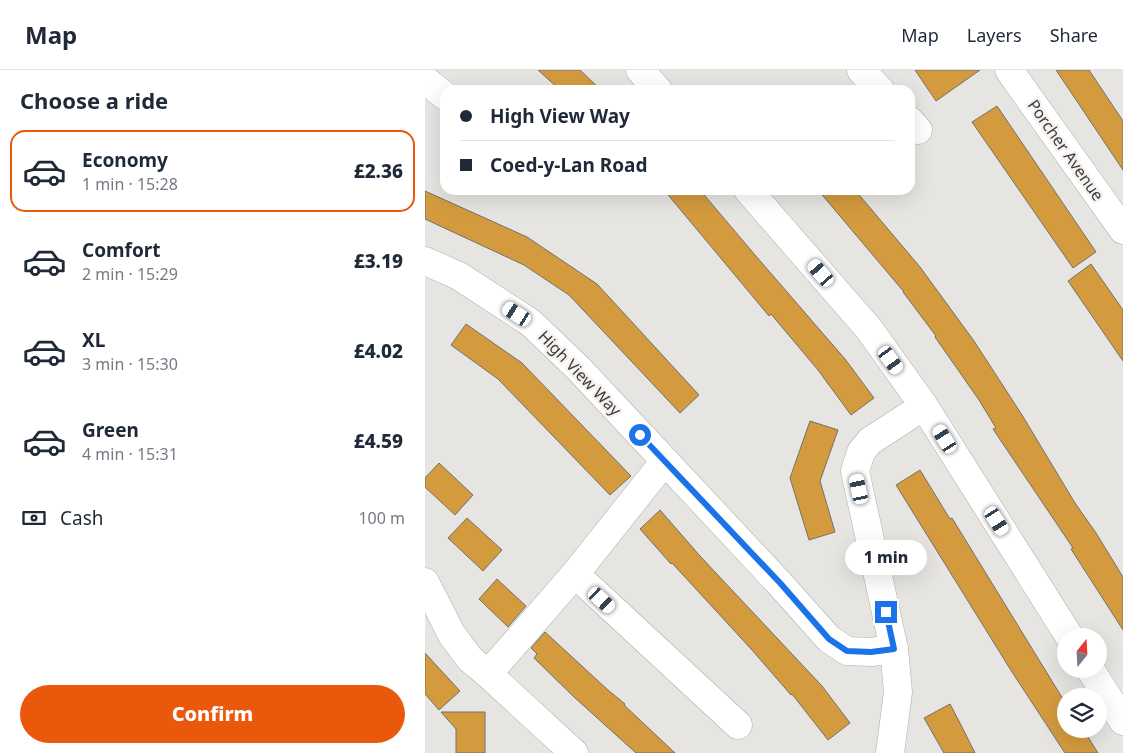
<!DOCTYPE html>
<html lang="en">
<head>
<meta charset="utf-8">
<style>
  body { margin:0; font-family:"Noto Sans",sans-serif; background:#f6f6f7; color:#1f2937; height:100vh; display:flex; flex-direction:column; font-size:19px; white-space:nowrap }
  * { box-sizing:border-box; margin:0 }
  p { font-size:16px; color:#747a83 }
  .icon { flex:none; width:28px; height:28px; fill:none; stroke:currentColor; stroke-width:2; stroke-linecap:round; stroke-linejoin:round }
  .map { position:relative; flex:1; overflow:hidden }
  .details { display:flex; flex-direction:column; background:#fff; width:425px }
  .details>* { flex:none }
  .top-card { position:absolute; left:15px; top:15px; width:475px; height:110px; border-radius:15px; box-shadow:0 5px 20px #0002; display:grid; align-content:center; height:110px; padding:0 20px; background:#fff }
  .needle { width:32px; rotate:18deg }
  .tools { position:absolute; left:632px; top:558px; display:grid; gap:10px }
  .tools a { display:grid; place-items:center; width:50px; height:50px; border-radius:50%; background:#fff; box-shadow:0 5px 20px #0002; font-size:25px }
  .end { position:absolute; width:22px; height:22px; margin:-11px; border:6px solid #1a73e8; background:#fff; box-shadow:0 0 0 2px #fff }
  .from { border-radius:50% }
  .bubble { position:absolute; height:35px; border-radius:18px; background:#fff; box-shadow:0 5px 20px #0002; font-size:16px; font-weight:800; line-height:35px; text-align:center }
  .car { position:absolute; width:15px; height:30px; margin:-15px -8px; border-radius:6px; box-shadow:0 0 4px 1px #0007; background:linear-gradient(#fff 24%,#345 0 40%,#fff 0 76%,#345 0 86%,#fff 0) }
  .top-card b { display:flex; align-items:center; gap:18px; height:48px; font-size:19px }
  .top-card b+b { border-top:1px solid #e0e1e3 }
  .top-card i { width:12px; height:12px; background:#1f2937 }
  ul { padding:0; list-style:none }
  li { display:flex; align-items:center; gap:15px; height:82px; margin:0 10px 8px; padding:0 10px; border:2px solid transparent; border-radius:15px }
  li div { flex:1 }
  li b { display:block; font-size:19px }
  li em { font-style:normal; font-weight:800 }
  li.current { border-color:#ea580c }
  li>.icon { width:45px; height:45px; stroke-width:1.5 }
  h2 { padding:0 20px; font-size:22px; line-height:60px }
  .pay { display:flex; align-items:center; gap:12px; height:55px; padding:0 20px; font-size:19px }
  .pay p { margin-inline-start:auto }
  .action { display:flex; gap:10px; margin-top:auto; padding:10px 20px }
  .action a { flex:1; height:58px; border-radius:30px; background:#ea580c; color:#fff; font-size:20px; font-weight:800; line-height:58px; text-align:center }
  header { display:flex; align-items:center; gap:30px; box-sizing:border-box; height:70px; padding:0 25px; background:#fff; border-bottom:1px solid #e0e1e3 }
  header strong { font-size:24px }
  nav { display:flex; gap:28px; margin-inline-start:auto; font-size:18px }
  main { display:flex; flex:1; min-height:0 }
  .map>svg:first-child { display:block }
</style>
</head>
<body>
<header>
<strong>Map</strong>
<nav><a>Map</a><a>Layers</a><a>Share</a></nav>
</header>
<main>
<section class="details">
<h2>Choose a ride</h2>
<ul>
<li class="current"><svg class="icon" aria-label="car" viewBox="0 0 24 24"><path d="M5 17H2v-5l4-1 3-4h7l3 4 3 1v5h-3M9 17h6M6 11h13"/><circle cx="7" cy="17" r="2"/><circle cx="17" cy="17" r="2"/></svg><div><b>Economy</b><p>1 min · 15:28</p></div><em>£2.36</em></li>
<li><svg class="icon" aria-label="car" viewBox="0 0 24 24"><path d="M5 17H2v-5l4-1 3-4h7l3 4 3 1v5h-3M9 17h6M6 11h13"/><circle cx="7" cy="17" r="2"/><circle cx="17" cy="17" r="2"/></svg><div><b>Comfort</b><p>2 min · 15:29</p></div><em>£3.19</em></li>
<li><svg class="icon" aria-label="car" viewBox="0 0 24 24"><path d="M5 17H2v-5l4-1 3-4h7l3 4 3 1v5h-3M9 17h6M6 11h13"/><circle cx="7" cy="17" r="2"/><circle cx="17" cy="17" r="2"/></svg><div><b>XL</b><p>3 min · 15:30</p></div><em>£4.02</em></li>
<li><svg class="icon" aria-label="car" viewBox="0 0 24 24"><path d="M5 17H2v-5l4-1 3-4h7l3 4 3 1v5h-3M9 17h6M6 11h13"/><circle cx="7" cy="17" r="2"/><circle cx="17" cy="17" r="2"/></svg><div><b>Green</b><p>4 min · 15:31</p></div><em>£4.59</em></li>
</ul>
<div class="pay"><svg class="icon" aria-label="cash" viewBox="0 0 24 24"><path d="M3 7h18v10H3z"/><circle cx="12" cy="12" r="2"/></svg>Cash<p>100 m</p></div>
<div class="action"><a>Confirm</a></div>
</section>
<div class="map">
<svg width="698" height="683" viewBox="0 0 698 683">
  <rect width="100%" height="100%" fill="#e7e5e2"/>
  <!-- building -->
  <g fill="#d39b3e" stroke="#72706e">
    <path d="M113 0H155L176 20H135Z"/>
    <path d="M490 0H555L511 31Z"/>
    <path d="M631 0H664L698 51V100Z"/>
    <path d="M572 36 671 182 648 198 547 52Z"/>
    <path d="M239 120H275L330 185 420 289 449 328 426 345 393 300 346 244 344 246Z"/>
    <path d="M393 120H430L495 197 549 271 597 345 650 433 671 463 698 507V560L646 479 648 478 568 359 571 358 554 330 510 267 511 266 478 222H479Z"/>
    <path d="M0 121 102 167 172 214 274 325 255 343 144 225 99 195 0 149Z"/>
    <path d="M666 194 698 240V291L643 211Z"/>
    <path d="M41 254 97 293 206 406 185 425 73 309 26 275Z"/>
    <path d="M385 351 413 360 395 411 410 462 384 470 365 408Z"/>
    <path d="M14 393 48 425 30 445 0 417V408Z"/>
    <path d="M495 400 525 449 527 448 641 634V659H658L673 683H640L587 602 471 415Z"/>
    <path d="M235 440 275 486 397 616 425 653 403 670 367 624 366 625 327 580 247 493 246 494 215 459Z"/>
    <path d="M42 448 77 480 58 501 23 468Z"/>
    <path d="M72 509 101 536 83 557 54 529Z"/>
    <path d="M120 562 183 620 200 634 199 635 250 683H211L149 627 109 588 112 584 106 578Z"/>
    <path d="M0 583 35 621 14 640 0 624Z"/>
    <path d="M525 634 537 657 550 683H519L499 648Z"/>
    <path d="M16 642H60V683H31V659Z"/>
  </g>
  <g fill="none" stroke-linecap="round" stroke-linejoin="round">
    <!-- minor casing -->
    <g stroke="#afadab" stroke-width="29">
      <g id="minor">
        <path d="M215 0 233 20"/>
        <path d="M436 0 455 20"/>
        <path d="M584 0 698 160"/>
        <path d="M0 10 20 26"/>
        <path d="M485 51 493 60"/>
        <path d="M323 120 444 259 499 336 644 566"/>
        <path d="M0 191 34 206 106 253 154 299 355 514 404 569 422 581 446 582 469 579"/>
        <path d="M150 504 313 655"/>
        <path d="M0 512 27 565 45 589 63 604 149 683"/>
        <path d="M665 599 698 651"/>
        <path d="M63 604 150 504 239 392"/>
        <path d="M465 683 473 622 469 579 430 401 436 382 445 371 499 336"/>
      </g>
    </g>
    <!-- minor -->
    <use href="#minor" stroke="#fff" stroke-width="28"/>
  </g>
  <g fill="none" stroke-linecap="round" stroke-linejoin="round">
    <!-- route -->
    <path stroke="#1a73e8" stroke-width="6" d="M215 365 356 514 404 569 422 581 446 582 469 579 461 542"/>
  </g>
  <g text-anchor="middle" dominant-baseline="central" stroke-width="5" stroke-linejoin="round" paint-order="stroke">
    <!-- street labels -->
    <g font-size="16" fill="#3e3d3c" stroke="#f5f2f0">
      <text transform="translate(641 80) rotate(55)">Porcher Avenue</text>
      <text transform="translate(155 303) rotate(46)">High View Way</text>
    </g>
  </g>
</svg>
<div class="tools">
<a><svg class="needle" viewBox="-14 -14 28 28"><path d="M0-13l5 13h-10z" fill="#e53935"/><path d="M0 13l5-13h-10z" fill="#747a83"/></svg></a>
<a><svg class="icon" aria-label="layers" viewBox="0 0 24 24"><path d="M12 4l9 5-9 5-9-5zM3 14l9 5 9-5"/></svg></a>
</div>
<i class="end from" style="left:215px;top:365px"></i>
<i class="end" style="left:461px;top:542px"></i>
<div class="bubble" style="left:420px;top:470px;width:82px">1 min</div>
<i class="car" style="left:396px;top:203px;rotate:319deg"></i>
<i class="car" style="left:92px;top:244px;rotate:303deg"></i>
<i class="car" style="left:466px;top:290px;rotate:144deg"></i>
<i class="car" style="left:520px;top:369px;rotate:328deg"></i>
<i class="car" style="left:434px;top:419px;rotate:348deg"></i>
<i class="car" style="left:572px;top:451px;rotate:148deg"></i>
<i class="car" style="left:177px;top:530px;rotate:133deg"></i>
<div class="top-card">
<b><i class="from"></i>High View Way</b>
<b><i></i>Coed-y-Lan Road</b>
</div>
</div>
</main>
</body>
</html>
